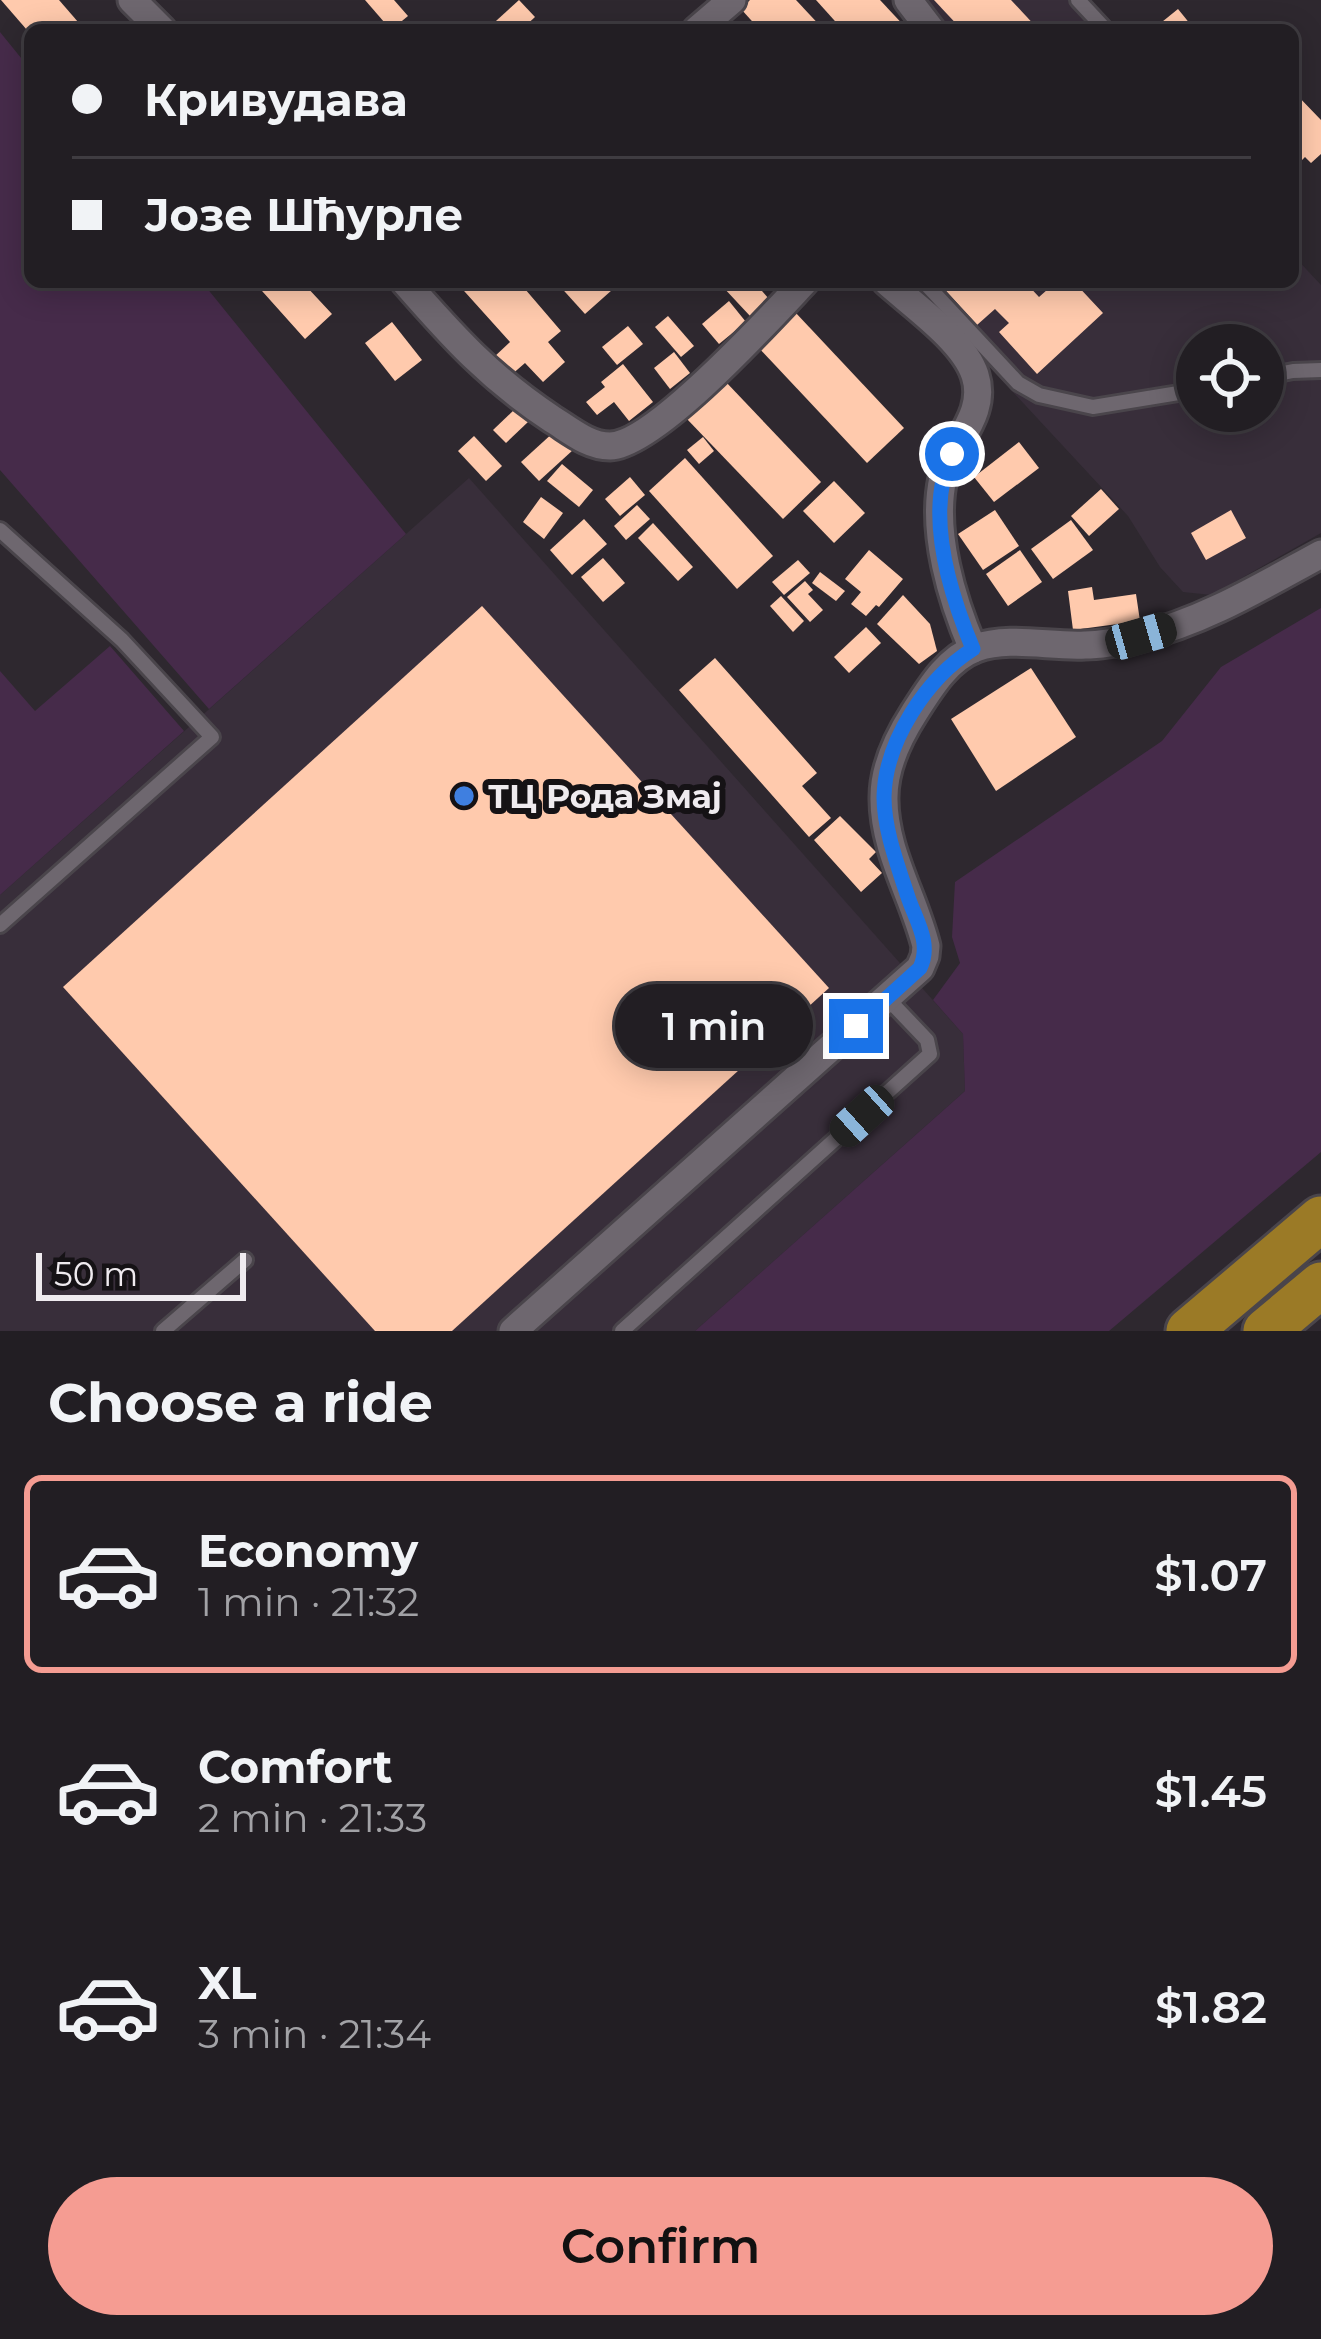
<!DOCTYPE html>
<html lang="en">
<head>
<meta charset="utf-8">
<style>
  body { margin:0; font-family:Montserrat,sans-serif; background:#2a272b; color:#f1f3f6; height:100vh; display:flex; flex-direction:column; font-size:45px; white-space:nowrap }
  * { box-sizing:border-box; margin:0 }
  p { font-size:39px; color:#a2a2a6 }
  .icon { flex:none; width:66px; height:66px; fill:none; stroke:currentColor; stroke-width:2; stroke-linecap:round; stroke-linejoin:round }
  .map { position:relative; height:1331px; overflow:hidden }
  .drawer { display:flex; flex-direction:column; background:#221e23; flex:1 }
  .drawer>* { flex:none }
  .top-card { position:absolute; left:24px; top:24px; width:1275px; height:264px; border-radius:18px; box-shadow:0 6px 30px #0003,0 0 0 3px #3f3c41; display:grid; align-content:center; height:264px; padding:0 48px; background:#221e23 }
  .controls { position:absolute; left:1176px; top:324px; display:grid; gap:24px }
  .controls a { display:grid; place-items:center; width:108px; height:108px; border-radius:50%; background:#221e23; box-shadow:0 6px 30px #0003,0 0 0 3px #3f3c41; font-size:60px }
  .scale { position:absolute; left:36px; bottom:30px; width:210px; box-sizing:border-box; padding-left:12px; border:6px solid #efebef; border-top:0; font-size:33px; line-height:42px; white-space:nowrap; color:#efebef; -webkit-text-stroke:9px #151215; paint-order:stroke }
  .end { position:absolute; width:54px; height:54px; margin:-27px; border:15px solid #1a73e8; background:#fff; box-shadow:0 0 0 6px #fff }
  .from { border-radius:50% }
  .bubble { position:absolute; height:84px; border-radius:42px; background:#221e23; box-shadow:0 6px 30px #0003,0 0 0 3px #3f3c41; font-size:39px; font-weight:600; line-height:84px; text-align:center }
  .car { position:absolute; width:36px; height:72px; margin:-36px -18px; border-radius:15px; box-shadow:0 0 9px 3px #0007; background:linear-gradient(#222 24%,#8ab4d8 0 40%,#222 0 76%,#8ab4d8 0 86%,#222 0) }
  .top-card b { display:flex; align-items:center; gap:42px; height:114px; font-size:45px }
  .top-card b+b { border-top:3px solid #3f3c41 }
  .top-card i { width:30px; height:30px; background:#f1f3f6 }
  ul { padding:0; list-style:none }
  li { display:flex; align-items:center; gap:36px; height:198px; margin:0 24px 18px; padding:0 24px; border:6px solid transparent; border-radius:18px }
  li div { flex:1 }
  li b { display:block; font-size:45px }
  li em { font-style:normal; font-weight:600 }
  li.on { border-color:#f59c92 }
  li>.icon { width:108px; height:108px; stroke-width:1.5 }
  h2 { padding:0 48px; font-size:54px; line-height:144px }
  .cta { display:flex; gap:24px; margin-top:auto; padding:24px 48px }
  .cta a { flex:1; height:138px; border-radius:72px; background:#f59c92; color:#111; font-size:48px; font-weight:600; line-height:138px; text-align:center }
  .map>svg:first-child { display:block }
</style>
</head>
<body>
<div class="map">
<svg width="1321" height="1331" viewBox="0 0 1321 1331">
  <rect width="100%" height="100%" fill="#2e282f"/>
  <!-- built -->
  <g fill="#382e3a" fill-rule="evenodd">
    <path d="M923 0H1069L1097 30H952Z"/>
    <path d="M1293 255 1321 285V533L1212 595 1183 592 1160 567 1128 516 911 282H1293ZM1197 345H1263V411H1197Z"/>
    <path d="M469 478 963 1034 965 1091 695 1331H0V895Z"/>
  </g>
  <!-- green -->
  <g fill="#462b4a">
    <path d="M0 32 30 69V282H202L406 534 209 709 0 470Z"/>
    <path d="M1321 608V1152L1109 1331H695L965 1091 963 1034 933 1000 960 963 952 937 955 882 1162 741 1221 667Z"/>
    <path d="M110 646 184 731 0 895V671L35 711Z"/>
  </g>
  <!-- building -->
  <g fill="#ffcaad">
    <path d="M1 0H59L85 30H27Z"/>
    <path d="M365 0H394L408 16 391 30Z"/>
    <path d="M519 0 535 17 521 30H486Z"/>
    <path d="M750 0H796L824 30H760L741 9Z"/>
    <path d="M816 0H880L908 30H843Z"/>
    <path d="M934 0H1011L1039 30H962Z"/>
    <path d="M1178 9 1195 30H1152Z"/>
    <path d="M1295 93 1321 120V154L1311 163 1305 157 1293 169V95Z"/>
    <path d="M254 282H308L305 285 332 314 305 339Z"/>
    <path d="M456 282H519L561 331 548 342 565 362 543 382 525 363 510 376 493 358 510 342Z"/>
    <path d="M556 282H621L585 314Z"/>
    <path d="M727 282H754L769 299 751 317 722 286Z"/>
    <path d="M938 282H1025L1039 297 1056 282H1074L1103 313 1037 374 999 332 1009 323 995 309 977 325Z"/>
    <path d="M729 301 746 322 719 344 702 324Z"/>
    <path d="M795 312 904 428 867 463 758 347Z"/>
    <path d="M668 316 694 346 681 357 655 327Z"/>
    <path d="M392 322 422 360 395 381 365 343Z"/>
    <path d="M628 326 643 344 617 365 602 347Z"/>
    <path d="M674 352 690 373 670 389 654 368Z"/>
    <path d="M623 364 653 402 629 421 614 402 597 415 586 402 605 387 601 382Z"/>
    <path d="M725 381 821 482 783 519 686 418Z"/>
    <path d="M516 408 528 422 506 443 493 430Z"/>
    <path d="M555 431 573 450 539 481 521 462Z"/>
    <path d="M474 436 502 466 486 481 458 451Z"/>
    <path d="M703 437 714 451 699 464 687 450Z"/>
    <path d="M1019 442 1039 468 994 502 974 477Z"/>
    <path d="M685 458 773 556 737 589 649 491Z"/>
    <path d="M562 464 593 490 579 507 547 481Z"/>
    <path d="M630 477 645 495 620 516 605 499Z"/>
    <path d="M834 481 865 513 834 543 803 511Z"/>
    <path d="M1101 489 1119 509 1089 536 1071 516Z"/>
    <path d="M541 497 563 513 544 539 523 522Z"/>
    <path d="M637 505 650 519 626 540 614 526Z"/>
    <path d="M995 510 1019 546 983 570 958 534Z"/>
    <path d="M1231 510 1246 538 1206 560 1191 533Z"/>
    <path d="M584 519 607 544 572 575 550 550Z"/>
    <path d="M1071 520 1093 550 1053 579 1031 549Z"/>
    <path d="M653 523 693 567 678 581 638 538Z"/>
    <path d="M869 550 903 579 879 607 876 605 866 616 851 604 861 592 845 579Z"/>
    <path d="M1020 550 1042 582 1008 606 986 574Z"/>
    <path d="M603 558 625 583 603 602 581 577Z"/>
    <path d="M798 560 810 573 784 595 772 582Z"/>
    <path d="M820 572 845 591 836 601 812 583Z"/>
    <path d="M805 581 813 590 808 594 823 610 810 622 787 597Z"/>
    <path d="M1092 587 1094 600 1136 594 1140 621 1073 630 1068 591Z"/>
    <path d="M903 595 930 624 937 651 919 664 877 624Z"/>
    <path d="M781 596 804 621 793 632 770 606Z"/>
    <path d="M482 606 829 988 452 1331H375L63 987Z"/>
    <path d="M866 627 881 643 849 673 834 657Z"/>
    <path d="M715 658 817 773 802 786 831 818 809 837 679 690Z"/>
    <path d="M1031 668 1076 737 996 791 951 719Z"/>
    <path d="M840 816 876 852 869 859 882 873 861 892 814 840Z"/>
  </g>
  <g fill="none" stroke-linecap="round" stroke-linejoin="round">
    <!-- service casing -->
    <g stroke="#4a454b" stroke-width="20">
      <g id="service">
        <path d="M1078 0 1106 30"/>
        <path d="M924 282 1018 383 1039 395 1093 407 1197 390"/>
        <path d="M1263 377 1293 371 1321 370"/>
        <path d="M0 530 122 640 212 737 0 925"/>
        <path d="M163 1331 245 1260"/>
        <path d="M622 1331 930 1054 927 1040 887 998"/>
      </g>
    </g>
    <!-- minor casing -->
    <g stroke="#4a454b" stroke-width="33">
      <g id="minor">
        <path d="M132 0 162 30"/>
        <path d="M908 0 931 30"/>
        <path d="M697 30 732 0"/>
        <path d="M405 282C453 337 490 378 552 419 570 430 588 446 610 446 655 445 770 318 804 282"/>
        <path d="M887 282C914 306 964 341 975 375 988 415 951 443 943 478 931 532 952 600 973 649"/>
        <path d="M513 1331 920 968 925 956 926 946C914 897 883 849 884 797 884 767 898 738 914 713 930 688 947 659 976 648 1009 636 1051 647 1085 645 1103 645 1122 641 1139 637 1205 621 1262 586 1321 554"/>
      </g>
    </g>
    <!-- trunk casing -->
    <g stroke="#4a454b" stroke-width="51">
      <g id="trunk">
        <path d="M1189 1331 1321 1219"/>
        <path d="M1266 1331 1321 1285"/>
      </g>
    </g>
    <!-- service -->
    <use href="#service" stroke="#6e676f" stroke-width="14"/>
    <!-- minor -->
    <use href="#minor" stroke="#6e676f" stroke-width="27"/>
    <!-- trunk -->
    <use href="#trunk" stroke="#9b7a26" stroke-width="45"/>
  </g>
  <g fill="none" stroke-linecap="round" stroke-linejoin="round">
    <!-- route -->
    <path stroke="#1a73e8" stroke-width="15" d="M856 1026 920 968C932 943 916 921 908 897 898 866 884 830 884 797 885 741 927 678 973 649 950 594 924 512 952 454"/>
  </g>
  <!-- markers -->
  <circle fill="#3f7fe0" stroke="#151215" stroke-width="4.5" cx="464" cy="796" r="12"/>
  <g text-anchor="middle" dominant-baseline="central" stroke-width="12" stroke-linejoin="round" paint-order="stroke">
    <!-- poi labels -->
    <g font-size="33" font-weight="bold" fill="#efebef" stroke="#151215" text-anchor="start">
      <text x="488" y="796">ТЦ Рода Змај</text>
    </g>
  </g>
</svg>
<div class="controls">
<a><svg class="icon" aria-label="locate" viewBox="0 0 24 24"><circle cx="12" cy="12" r="6"/><path d="M12 2v4M12 18v4M2 12h4M18 12h4"/></svg></a>
</div>
<div class="scale">50 m</div>
<i class="end from" style="left:952px;top:454px"></i>
<i class="end" style="left:856px;top:1026px"></i>
<div class="bubble" style="left:615px;top:984px;width:198px">1 min</div>
<i class="car" style="left:1141px;top:636px;rotate:74deg"></i>
<i class="car" style="left:862px;top:1116px;rotate:228deg"></i>
<div class="top-card">
<b><i class="from"></i>Кривудава</b>
<b><i></i>Јозе Шћурле</b>
</div>
</div>
<section class="drawer">
<h2>Choose a ride</h2>
<ul>
<li class="on"><svg class="icon" aria-label="car" viewBox="0 0 24 24"><path d="M5 17H2v-5l4-1 3-4h7l3 4 3 1v5h-3M9 17h6M6 11h13"/><circle cx="7" cy="17" r="2"/><circle cx="17" cy="17" r="2"/></svg><div><b>Economy</b><p>1 min · 21:32</p></div><em>$1.07</em></li>
<li><svg class="icon" aria-label="car" viewBox="0 0 24 24"><path d="M5 17H2v-5l4-1 3-4h7l3 4 3 1v5h-3M9 17h6M6 11h13"/><circle cx="7" cy="17" r="2"/><circle cx="17" cy="17" r="2"/></svg><div><b>Comfort</b><p>2 min · 21:33</p></div><em>$1.45</em></li>
<li><svg class="icon" aria-label="car" viewBox="0 0 24 24"><path d="M5 17H2v-5l4-1 3-4h7l3 4 3 1v5h-3M9 17h6M6 11h13"/><circle cx="7" cy="17" r="2"/><circle cx="17" cy="17" r="2"/></svg><div><b>XL</b><p>3 min · 21:34</p></div><em>$1.82</em></li>
</ul>
<div class="cta"><a>Confirm</a></div>
</section>
</body>
</html>
